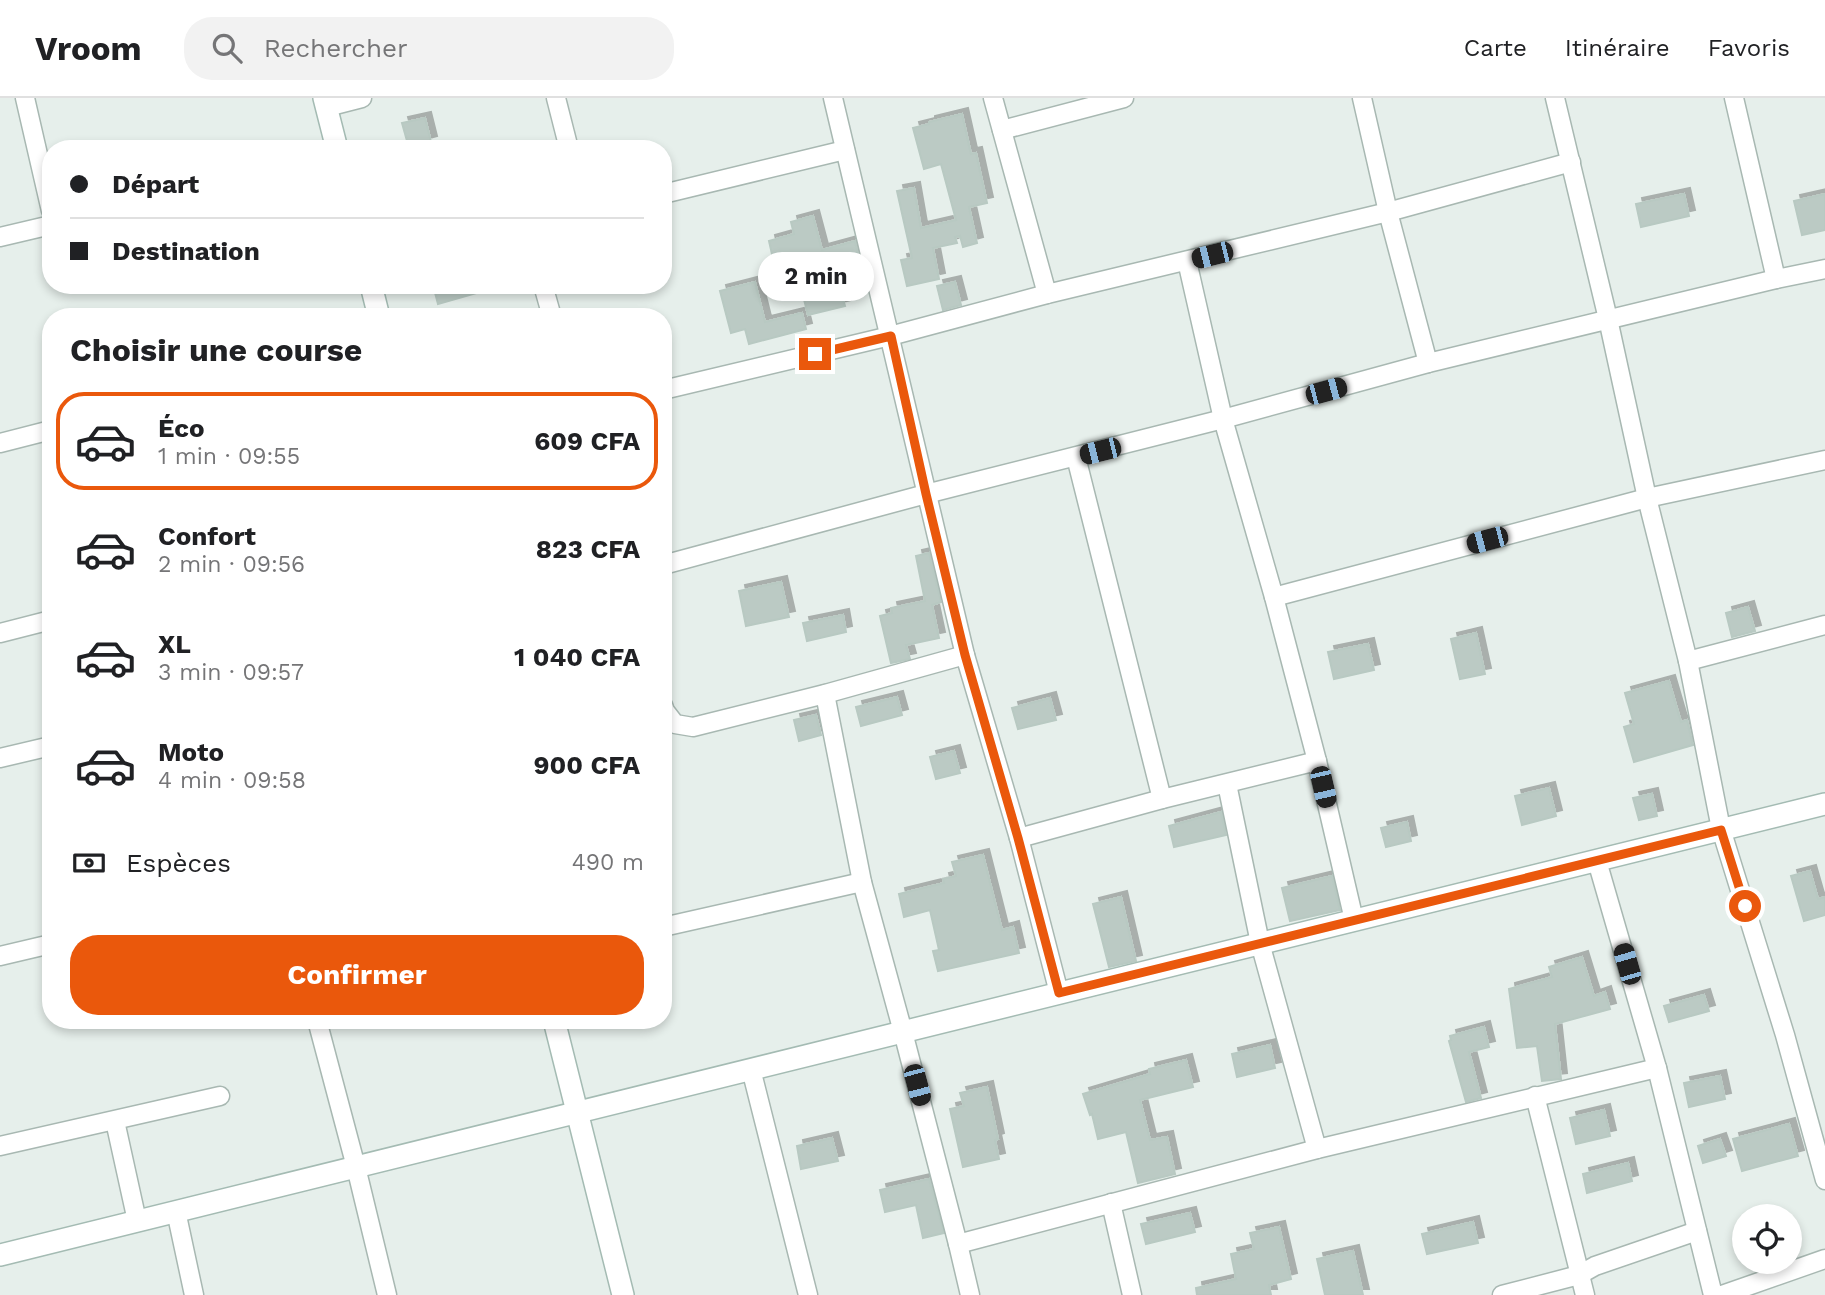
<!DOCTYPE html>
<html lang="fr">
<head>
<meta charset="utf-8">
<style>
  body { margin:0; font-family:"Work Sans",sans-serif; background:#f2f2f2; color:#202124; height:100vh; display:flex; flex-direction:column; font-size:26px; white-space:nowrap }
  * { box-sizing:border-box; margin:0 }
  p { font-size:23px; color:#757577 }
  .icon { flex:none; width:38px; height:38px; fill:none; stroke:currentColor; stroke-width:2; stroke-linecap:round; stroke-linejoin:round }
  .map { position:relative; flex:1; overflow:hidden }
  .drawer { position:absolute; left:42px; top:210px; width:630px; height:721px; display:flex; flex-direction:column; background:#fff; border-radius:28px; box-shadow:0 4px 10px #0003 }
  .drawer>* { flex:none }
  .banner { position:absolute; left:42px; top:42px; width:630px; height:154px; border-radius:28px; box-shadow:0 4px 10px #0003; display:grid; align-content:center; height:154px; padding:0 28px; background:#fff }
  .controls { position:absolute; left:1732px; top:1106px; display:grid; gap:14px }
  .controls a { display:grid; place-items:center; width:70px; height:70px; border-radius:50%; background:#fff; box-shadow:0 4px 10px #0003; font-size:35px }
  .end { position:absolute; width:32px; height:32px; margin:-16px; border:9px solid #ea580c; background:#fff; box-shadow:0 0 0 4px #fff }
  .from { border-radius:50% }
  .bubble { position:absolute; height:49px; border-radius:24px; background:#fff; box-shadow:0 4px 10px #0003; font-size:23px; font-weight:700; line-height:49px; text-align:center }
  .car { position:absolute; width:21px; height:42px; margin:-21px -10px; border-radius:9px; box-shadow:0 0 5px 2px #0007; background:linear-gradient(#222 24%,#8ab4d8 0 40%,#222 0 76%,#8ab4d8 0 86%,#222 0) }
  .banner b { display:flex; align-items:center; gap:24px; height:66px; font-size:26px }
  .banner b+b { border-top:2px solid #e0e0e0 }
  .banner i { width:18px; height:18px; background:#202124 }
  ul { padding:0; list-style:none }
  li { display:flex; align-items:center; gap:21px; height:98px; margin:0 14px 10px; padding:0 14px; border:4px solid transparent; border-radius:28px }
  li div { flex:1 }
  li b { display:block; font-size:26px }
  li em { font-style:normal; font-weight:700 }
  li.selected { border-color:#ea580c }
  li>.icon { width:63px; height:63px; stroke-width:1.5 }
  h2 { padding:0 28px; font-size:32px; line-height:84px }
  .pay { display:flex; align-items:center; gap:18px; height:77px; padding:0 28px; font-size:26px }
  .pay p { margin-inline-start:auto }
  .cta { display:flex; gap:14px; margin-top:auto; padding:14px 28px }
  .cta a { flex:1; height:80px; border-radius:28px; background:#ea580c; color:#fff; font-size:28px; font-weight:700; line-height:80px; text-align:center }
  header { display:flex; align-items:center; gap:42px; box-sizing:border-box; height:98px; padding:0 35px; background:#fff; border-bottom:2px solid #e0e0e0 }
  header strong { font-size:33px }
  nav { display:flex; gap:38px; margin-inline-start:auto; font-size:24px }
  .search { width:490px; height:63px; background:#f2f2f2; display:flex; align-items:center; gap:18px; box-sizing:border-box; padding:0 24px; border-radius:28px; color:#757577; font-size:26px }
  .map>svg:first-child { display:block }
</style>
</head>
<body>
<header>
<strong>Vroom</strong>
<div class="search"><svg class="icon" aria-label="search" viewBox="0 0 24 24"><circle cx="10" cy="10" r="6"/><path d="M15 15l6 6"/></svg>Rechercher</div>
<nav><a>Carte</a><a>Itinéraire</a><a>Favoris</a></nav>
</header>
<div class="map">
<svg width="1825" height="1197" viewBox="0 0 1825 1197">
  <defs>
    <filter id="shadow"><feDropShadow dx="6" dy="-6" stdDeviation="0" flood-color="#0004"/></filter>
  </defs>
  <rect width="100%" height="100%" fill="#e6efeb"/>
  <!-- building -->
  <g fill="#bbcac4" stroke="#b8c9c2" stroke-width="2" filter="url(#shadow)">
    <path d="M962 16 971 56 976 55 987 105 969 109 977 145 963 149 960 138 955 139 957 145 933 150 939 181 907 188 901 162 912 160 897 93 914 90 921 130 956 122 941 66 924 71 913 30 929 26V24Z"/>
    <path d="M425 20 431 44 409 50 402 25Z"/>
    <path d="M1684 96 1689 118 1641 129 1636 106Z"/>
    <path d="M1825 96V132L1802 137 1794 103Z"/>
    <path d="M813 118 822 152 855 143 859 161 834 167 845 208 808 217 798 178 778 183 769 143 794 136 791 124Z"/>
    <path d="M755 184 765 224 802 215 806 231 749 246 745 231 731 235 720 193Z"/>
    <path d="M955 184 961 207 943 212 937 188Z"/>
    <path d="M433 187H487V192L438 206Z"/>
    <path d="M929 455 941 504 932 507 939 540 906 547 910 561 891 565 880 518 892 515 891 510 925 503 916 458Z"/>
    <path d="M781 484 789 519 746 528 739 493Z"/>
    <path d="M1748 509 1755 533 1732 539 1726 515Z"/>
    <path d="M843 517 846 534 807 543 803 525Z"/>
    <path d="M1476 535 1485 576 1460 581 1451 541Z"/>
    <path d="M1368 546 1374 572 1334 581 1328 554Z"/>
    <path d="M1669 583 1681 624 1687 622 1693 647 1634 664 1624 629 1634 626 1625 595Z"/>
    <path d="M897 599 902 617 861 628 856 609Z"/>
    <path d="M1050 600 1056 622 1018 631 1012 610Z"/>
    <path d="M816 617 821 637 799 643 794 622Z"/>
    <path d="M954 653 960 675 936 681 930 659Z"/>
    <path d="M1549 690 1556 718 1522 727 1515 698Z"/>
    <path d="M1652 696 1657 718 1639 722 1633 700Z"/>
    <path d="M1221 714 1226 737 1174 749 1169 728Z"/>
    <path d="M1407 724 1411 743 1386 749 1381 730Z"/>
    <path d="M983 757 1002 832 1013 829 1019 855 938 873 933 853 939 852 930 812 904 819 899 796 944 785 943 781 956 778 952 764Z"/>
    <path d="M1810 773 1818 801 1825 799V817L1804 823 1791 778Z"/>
    <path d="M1332 778 1340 812 1290 823 1282 790Z"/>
    <path d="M1121 799 1136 863 1109 869 1093 806Z"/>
    <path d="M1582 859 1594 898 1605 894 1610 911 1555 926 1561 981 1542 983 1537 948 1517 950 1509 891 1552 879 1549 869Z"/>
    <path d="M1704 897 1709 913 1669 924 1664 908Z"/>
    <path d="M1484 929 1489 949 1469 954 1481 1000 1466 1004 1449 943 1451 942 1450 938Z"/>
    <path d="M1270 947 1275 970 1237 979 1232 956Z"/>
    <path d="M1186 962 1193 989 1140 1002 1150 1042 1167 1039 1175 1076 1138 1085 1126 1034 1098 1041 1092 1016 1090 1017 1083 996 1150 976 1149 971Z"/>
    <path d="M1720 978 1725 1001 1689 1009 1684 985Z"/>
    <path d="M987 989 998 1041 995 1042 999 1061 963 1069 950 1011 964 1008 960 995Z"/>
    <path d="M1604 1012 1610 1038 1576 1046 1570 1020Z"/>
    <path d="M1789 1026 1798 1058 1742 1073 1733 1041Z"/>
    <path d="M832 1040 838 1063 801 1071 797 1048Z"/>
    <path d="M1720 1041 1726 1058 1703 1065 1698 1048Z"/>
    <path d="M1628 1065 1632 1083 1587 1095 1583 1076Z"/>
    <path d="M929 1081 944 1135 923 1140 916 1107 885 1114 880 1092Z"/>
    <path d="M1190 1115 1195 1134 1146 1146 1141 1126Z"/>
    <path d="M1473 1124 1478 1145 1427 1156 1422 1136Z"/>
    <path d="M1279 1129 1291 1181 1269 1187 1271 1197H1197L1196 1190 1236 1181 1231 1156 1254 1151 1250 1135Z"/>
    <path d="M1353 1153 1363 1197H1325L1317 1161Z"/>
  </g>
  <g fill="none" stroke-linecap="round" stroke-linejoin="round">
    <!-- street casing -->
    <g stroke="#a8b8b2" stroke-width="21">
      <g id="street">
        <path d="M25 0 51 113"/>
        <path d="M556 0 569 51"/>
        <path d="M833 0 965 557 1019 740 1059 895"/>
        <path d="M993 0 1047 196"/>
        <path d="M1362 0 1388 114 1428 265"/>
        <path d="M1555 0 1608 221 1647 400 1688 563 1721 731 1785 937 1825 1082"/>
        <path d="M1734 0 1776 181"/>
        <path d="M327 9 362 0"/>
        <path d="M1002 32 1124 0"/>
        <path d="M663 96 845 52"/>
        <path d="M0 139 51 127"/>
        <path d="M1187 163 1223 321 1274 499 1317 663 1354 822"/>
        <path d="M543 187 552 219"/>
        <path d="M663 292 890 238 1047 196 1388 114 1571 64"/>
        <path d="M0 345 51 332"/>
        <path d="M1076 359 1162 701"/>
        <path d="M663 467 926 396 1223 321 1428 265 1776 181 1825 171"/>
        <path d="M1274 499 1647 400 1825 362"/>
        <path d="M0 535 51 522"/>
        <path d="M1688 563 1825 527"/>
        <path d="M825 596 862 784 903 934 958 1146 970 1197"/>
        <path d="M663 607 665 613 675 626 693 629 825 596 965 557"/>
        <path d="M0 660 51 648"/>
        <path d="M1227 686 1260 845 1317 1051"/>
        <path d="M1019 740 1162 701 1317 663"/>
        <path d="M1597 763 1657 970 1713 1197"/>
        <path d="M663 829 862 784"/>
        <path d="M0 858 51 846"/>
        <path d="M317 922 356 1069 387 1197"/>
        <path d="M751 971 808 1197"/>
        <path d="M1535 998 1585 1197"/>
        <path d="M115 1023 137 1123"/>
        <path d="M0 1048 220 998"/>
        <path d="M1111 1105 1132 1197"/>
        <path d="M176 1113 194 1197"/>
        <path d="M958 1146 1317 1051 1657 970"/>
        <path d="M1502 1197 1579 1177 1595 1168 1697 1133"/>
        <path d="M1722 1197 1825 1161"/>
      </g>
    </g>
    <!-- secondary casing -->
    <g stroke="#a4bbb3" stroke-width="24">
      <g id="secondary">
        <path d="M324 0 337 51"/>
        <path d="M371 187 379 219"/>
        <path d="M554 922 623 1197"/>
        <path d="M0 1157 1825 706"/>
      </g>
    </g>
    <!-- street -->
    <use href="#street" stroke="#fff" stroke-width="18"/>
    <!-- secondary -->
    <use href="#secondary" stroke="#fff" stroke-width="21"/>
  </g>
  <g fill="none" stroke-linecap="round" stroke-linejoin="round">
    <!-- route -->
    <path stroke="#ea580c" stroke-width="9" d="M815 256 891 238 926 396 965 557 1018 740 1059 895 1721 732 1745 808"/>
  </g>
</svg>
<div class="controls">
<a><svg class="icon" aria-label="locate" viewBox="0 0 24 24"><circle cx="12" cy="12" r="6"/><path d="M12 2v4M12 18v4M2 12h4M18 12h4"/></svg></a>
</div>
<i class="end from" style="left:1745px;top:808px"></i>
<i class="end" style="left:815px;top:256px"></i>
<div class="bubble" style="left:758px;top:154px;width:116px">2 min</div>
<i class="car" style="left:1212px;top:157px;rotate:256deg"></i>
<i class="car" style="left:1326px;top:293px;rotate:75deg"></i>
<i class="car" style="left:1100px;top:353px;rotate:256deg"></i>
<i class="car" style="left:1487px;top:442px;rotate:255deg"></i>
<i class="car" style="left:1323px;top:689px;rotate:167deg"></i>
<i class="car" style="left:1627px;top:866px;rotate:344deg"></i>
<i class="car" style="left:917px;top:987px;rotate:165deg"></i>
<div class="banner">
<b><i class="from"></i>Départ</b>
<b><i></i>Destination</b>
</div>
<section class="drawer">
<h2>Choisir une course</h2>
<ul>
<li class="selected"><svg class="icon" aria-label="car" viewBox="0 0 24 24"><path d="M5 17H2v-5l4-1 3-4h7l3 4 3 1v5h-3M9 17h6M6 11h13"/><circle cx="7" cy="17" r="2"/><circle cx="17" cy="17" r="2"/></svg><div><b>Éco</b><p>1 min · 09:55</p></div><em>609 CFA</em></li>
<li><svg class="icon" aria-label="car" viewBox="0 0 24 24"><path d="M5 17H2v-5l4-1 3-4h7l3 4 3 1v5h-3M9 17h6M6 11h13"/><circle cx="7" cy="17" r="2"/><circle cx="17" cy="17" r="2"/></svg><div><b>Confort</b><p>2 min · 09:56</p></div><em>823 CFA</em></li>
<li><svg class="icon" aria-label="car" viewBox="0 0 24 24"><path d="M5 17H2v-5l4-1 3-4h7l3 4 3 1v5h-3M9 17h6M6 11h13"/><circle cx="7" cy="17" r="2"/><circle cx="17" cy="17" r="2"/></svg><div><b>XL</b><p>3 min · 09:57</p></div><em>1 040 CFA</em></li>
<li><svg class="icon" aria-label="car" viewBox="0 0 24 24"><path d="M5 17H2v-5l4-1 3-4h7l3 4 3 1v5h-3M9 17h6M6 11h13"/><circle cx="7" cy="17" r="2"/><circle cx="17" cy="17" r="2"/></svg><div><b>Moto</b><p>4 min · 09:58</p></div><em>900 CFA</em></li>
</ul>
<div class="pay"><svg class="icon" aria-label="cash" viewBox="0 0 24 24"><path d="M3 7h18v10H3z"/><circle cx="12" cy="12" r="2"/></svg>Espèces<p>490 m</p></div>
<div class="cta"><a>Confirmer</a></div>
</section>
</div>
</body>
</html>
